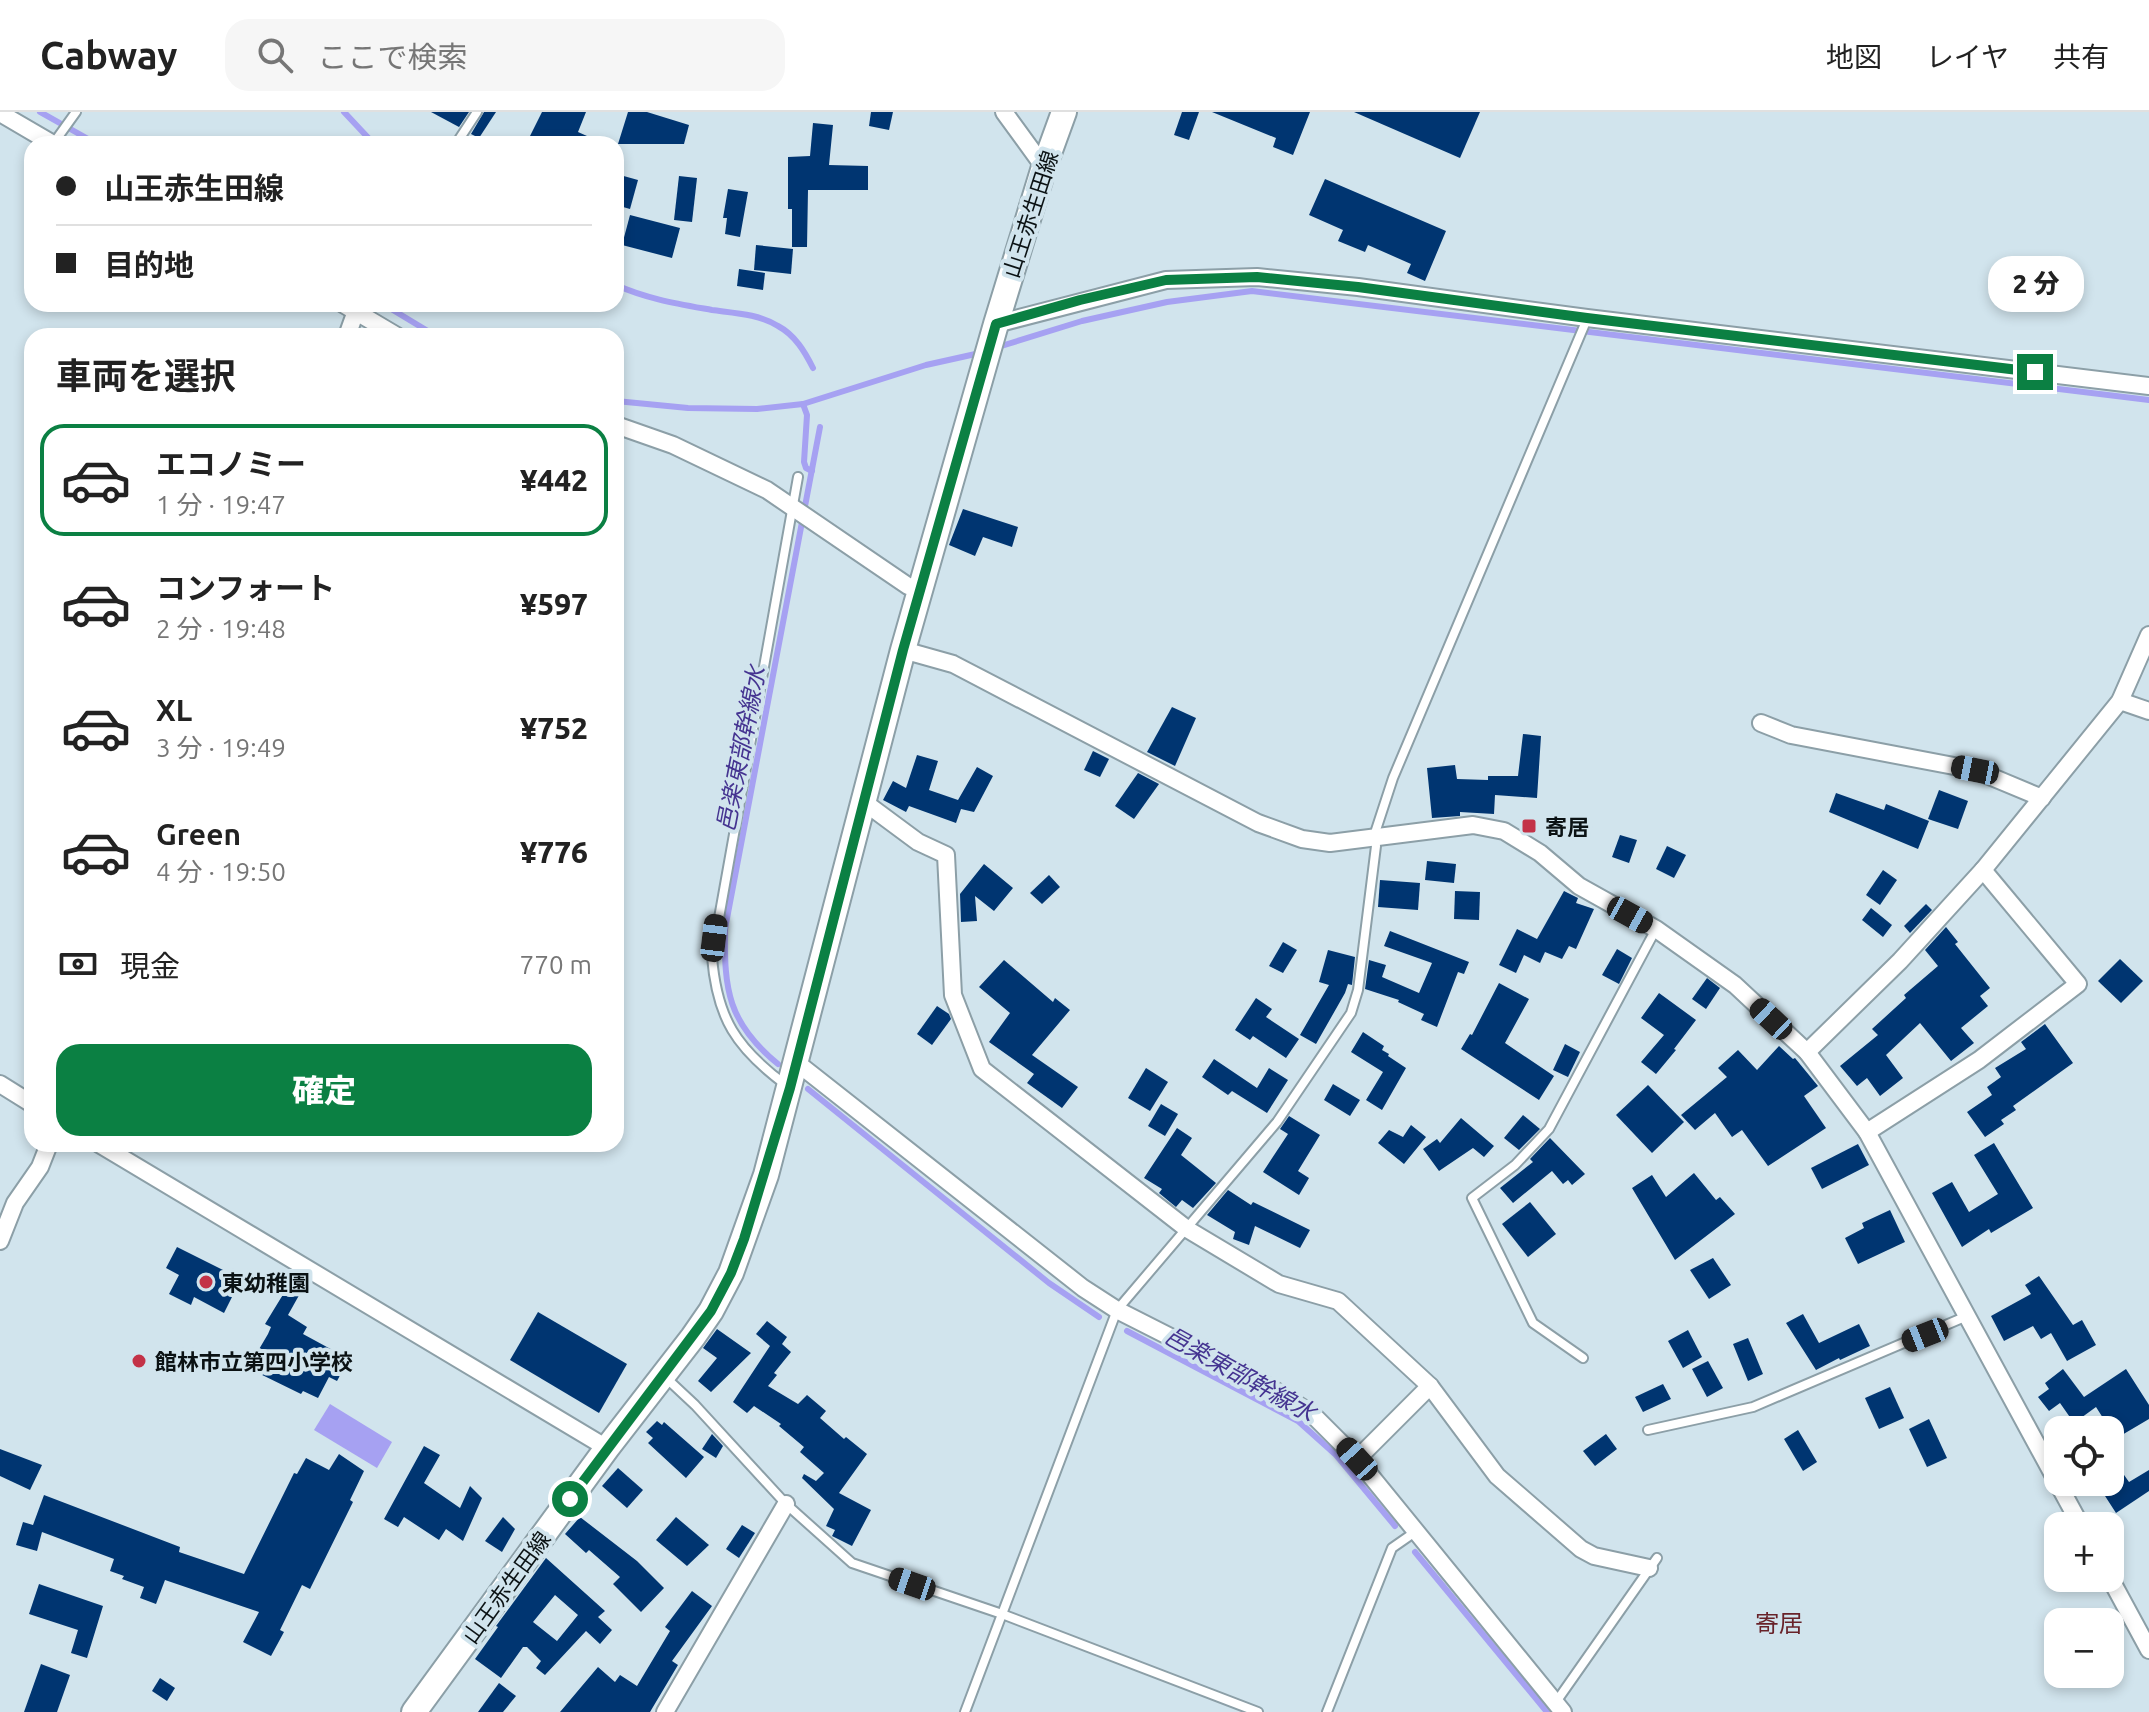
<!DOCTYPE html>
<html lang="ja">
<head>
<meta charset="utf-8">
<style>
  body { margin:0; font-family:Ubuntu,"Noto Sans JP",sans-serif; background:#f6f6f6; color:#222; height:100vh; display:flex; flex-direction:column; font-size:30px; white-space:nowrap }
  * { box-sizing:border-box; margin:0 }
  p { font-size:26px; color:#767676 }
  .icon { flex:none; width:44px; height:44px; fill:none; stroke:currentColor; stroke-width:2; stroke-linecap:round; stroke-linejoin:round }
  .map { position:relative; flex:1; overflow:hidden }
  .panel { position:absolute; left:24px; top:216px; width:600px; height:824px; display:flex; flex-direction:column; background:#fff; border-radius:24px; box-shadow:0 4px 12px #0003 }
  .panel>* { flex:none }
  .top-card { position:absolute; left:24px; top:24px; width:600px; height:176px; border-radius:24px; box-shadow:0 4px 12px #0003; display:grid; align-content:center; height:176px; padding:0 32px; background:#fff }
  .buttons { position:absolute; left:2044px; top:1304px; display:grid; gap:16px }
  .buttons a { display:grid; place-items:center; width:80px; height:80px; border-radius:16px; background:#fff; box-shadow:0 4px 12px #0003; font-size:40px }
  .end { position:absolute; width:36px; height:36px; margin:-18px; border:10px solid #0b8043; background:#fff; box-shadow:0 0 0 4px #fff }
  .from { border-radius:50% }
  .bubble { position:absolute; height:56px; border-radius:24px; background:#fff; box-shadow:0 4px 12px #0003; font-size:26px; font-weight:800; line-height:56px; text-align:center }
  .car { position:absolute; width:24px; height:48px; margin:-24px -12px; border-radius:10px; box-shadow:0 0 6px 2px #0007; background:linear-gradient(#222 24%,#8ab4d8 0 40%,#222 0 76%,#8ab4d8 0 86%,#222 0) }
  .top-card b { display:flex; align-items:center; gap:28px; height:76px; font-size:30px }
  .top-card b+b { border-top:2px solid #e0e0e0 }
  .top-card i { width:20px; height:20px; background:#222 }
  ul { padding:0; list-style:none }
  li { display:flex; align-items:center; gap:24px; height:112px; margin:0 16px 12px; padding:0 16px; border:4px solid transparent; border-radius:24px }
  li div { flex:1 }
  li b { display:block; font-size:30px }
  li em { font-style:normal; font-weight:800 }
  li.selected { border-color:#0b8043 }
  li>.icon { width:72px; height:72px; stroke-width:1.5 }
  h2 { padding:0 32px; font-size:36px; line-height:96px }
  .pay { display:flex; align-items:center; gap:20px; height:88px; padding:0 32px; font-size:30px }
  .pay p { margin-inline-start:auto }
  .button { display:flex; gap:16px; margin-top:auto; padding:16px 32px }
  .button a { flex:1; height:92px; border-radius:24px; background:#0b8043; color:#fff; font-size:32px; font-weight:800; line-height:92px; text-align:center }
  header { display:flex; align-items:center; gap:48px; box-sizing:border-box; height:112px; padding:0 40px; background:#fff; border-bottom:2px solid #e0e0e0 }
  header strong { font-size:38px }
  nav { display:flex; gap:44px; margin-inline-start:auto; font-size:28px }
  .search { width:560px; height:72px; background:#f6f6f6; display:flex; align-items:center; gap:20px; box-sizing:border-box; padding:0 28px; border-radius:24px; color:#767676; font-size:30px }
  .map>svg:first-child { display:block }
</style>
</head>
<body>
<header>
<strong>Cabway</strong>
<div class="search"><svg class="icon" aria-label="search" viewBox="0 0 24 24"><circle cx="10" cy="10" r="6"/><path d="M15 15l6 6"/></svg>ここで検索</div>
<nav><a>地図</a><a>レイヤ</a><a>共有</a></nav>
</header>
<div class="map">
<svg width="2149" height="1600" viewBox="0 0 2149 1600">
  <rect width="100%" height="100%" fill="#d1e4ed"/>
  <!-- water -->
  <path fill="#a6a1f2" d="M330 1292 392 1330 377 1356 314 1318Z"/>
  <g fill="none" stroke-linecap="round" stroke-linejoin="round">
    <!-- stream -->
    <g stroke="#a6a1f2" stroke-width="6">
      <path d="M40 0 97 32"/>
      <path d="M344 0 374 32"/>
      <path d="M616 173C647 187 679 192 712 198 734 201 759 202 778 214 795 223 805 240 813 256"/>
      <path d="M383 192 436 224"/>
      <path d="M998 235 1082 209 1167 190 1252 179 2149 288"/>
      <path d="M616 289 688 296 757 297 803 292 926 253 980 241"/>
      <path d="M803 292 807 303 804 350 806 356 812 359"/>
      <path d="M778 952C728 911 724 878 725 817L820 315"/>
      <path d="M808 977 1049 1171 1099 1205"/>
      <path d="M1127 1219 1298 1309 1336 1343 1395 1414"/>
      <path d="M1415 1440 1547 1600"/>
    </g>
  </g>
  <!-- building -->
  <g fill="#003571" fill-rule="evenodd">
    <path d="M431 0H469L459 15Z"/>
    <path d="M484 0H496L479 26 471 22Z"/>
    <path d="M542 0H586L578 20 605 32H526Z"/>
    <path d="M628 0H647L689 13 684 32H618Z"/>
    <path d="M871 0H893L889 18 869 14Z"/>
    <path d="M1182 0H1199L1189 28 1174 23Z"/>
    <path d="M1212 0H1310L1293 43 1273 35 1276 26Z"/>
    <path d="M1354 0H1480L1460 46Z"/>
    <path d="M813 11 833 13 829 53 868 54V78H808L807 135H792V97H788V45L810 44Z"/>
    <path d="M620 63 638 68 630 97 616 93Z"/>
    <path d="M679 64 697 66 692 110 674 108Z"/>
    <path d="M1325 67 1446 119 1425 169 1407 161 1411 152 1368 133 1365 140 1338 129 1343 118 1309 103Z"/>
    <path d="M728 77 748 80 740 125 725 122 727 106H723Z"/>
    <path d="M630 103 680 116 672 146 622 133Z"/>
    <path d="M756 133 793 137 791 162 754 158Z"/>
    <path d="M739 157 765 161 763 178 737 174Z"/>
    <path d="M963 397 1018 415 1012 435 983 425 975 444 949 433Z"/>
    <path d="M1172 595 1196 606 1175 654 1147 640Z"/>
    <path d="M1523 622 1541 624 1537 686 1495 683 1494 702 1460 700V704L1432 706 1427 656 1455 653 1457 667 1488 668V664H1518Z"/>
    <path d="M1093 639 1109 647 1100 665 1084 658Z"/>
    <path d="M917 643 938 649 929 678 958 688 977 655 993 664 974 700 961 697 956 711 909 694 906 700 883 688 893 669 906 676Z"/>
    <path d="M1138 661 1159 672 1134 707 1115 694Z"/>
    <path d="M1939 678 1968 689 1958 717 1928 707Z"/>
    <path d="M1836 681 1884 698 1886 692 1929 709 1918 737 1829 700Z"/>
    <path d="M1620 723 1637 728 1629 751 1612 745Z"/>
    <path d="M1667 734 1686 743 1674 766 1656 757Z"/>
    <path d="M1427 749 1456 752 1454 771 1425 768Z"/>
    <path d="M984 752 1013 776 994 799 975 784 977 809 961 810 960 782Z"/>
    <path d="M1883 758 1897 768 1880 793 1866 783Z"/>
    <path d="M1049 763 1060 775 1042 792 1030 781Z"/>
    <path d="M1380 768 1420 771 1418 798 1378 795Z"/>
    <path d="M1455 779 1480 780 1479 808 1454 807Z"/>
    <path d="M1564 779 1578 786 1576 791 1594 797 1576 837 1569 834 1562 847 1545 840 1540 851 1524 843 1516 861 1499 853 1517 817 1537 827Z"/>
    <path d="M1926 792 1932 798 1910 821 1904 814Z"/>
    <path d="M1871 796 1892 813 1883 825 1862 808Z"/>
    <path d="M1946 815 1958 830 1955 832 1990 876 1980 884 1988 894 1961 916 1974 931 1951 949 1920 911 1886 943 1903 966 1880 984 1867 966 1857 974 1840 954 1878 923 1872 917 1906 886 1904 883 1938 854 1925 838Z"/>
    <path d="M1390 819 1469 850 1464 862 1458 860 1437 915 1421 908 1424 902 1398 890 1399 888 1365 877 1369 848 1386 853 1382 865 1419 881 1432 851 1384 834Z"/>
    <path d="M1283 830 1297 838 1283 861 1269 854Z"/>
    <path d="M1617 837 1632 846 1619 872 1602 863Z"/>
    <path d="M1328 838 1355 845 1352 873 1348 872 1345 881 1316 932 1300 923 1329 873 1319 870Z"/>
    <path d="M2120 847 2143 869 2121 891 2098 869Z"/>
    <path d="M1004 848 1053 890 1055 886 1070 898 1032 943 1078 975 1062 996 1027 971 1034 962 989 930 1010 901 979 875Z"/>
    <path d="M1707 866 1720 876 1706 897 1692 887Z"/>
    <path d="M1499 871 1529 887 1505 931 1554 964 1539 988 1461 937 1470 922 1472 923Z"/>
    <path d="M1659 881 1696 908 1674 937 1676 938 1656 962 1641 950 1664 923 1641 906Z"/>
    <path d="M1256 886 1272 897 1266 905 1299 927 1286 946 1253 924 1250 928 1235 918Z"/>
    <path d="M937 894 949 902 951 907 932 933 917 922Z"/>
    <path d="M2045 912 2073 951 2013 994 2016 998 2001 1008 2004 1012 1985 1025 1967 1000 1992 983 1987 975 2001 965 1995 956 2026 937 2021 930Z"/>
    <path d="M1363 920 1384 934 1382 938 1389 942 1388 944 1406 956 1382 998 1366 988 1383 960 1351 940Z"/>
    <path d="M1565 932 1580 940 1568 965 1553 958Z"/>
    <path d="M1779 934 1793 947 1795 946 1818 974 1804 984 1826 1016 1768 1054 1742 1018 1732 1025 1715 1001 1695 1018 1681 1003 1727 965 1718 956 1738 938 1757 958Z"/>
    <path d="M1214 947 1257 976 1269 956 1288 968 1267 1001 1232 979 1228 983 1202 965Z"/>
    <path d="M1146 956 1168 970 1150 999 1128 986Z"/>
    <path d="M1333 972 1360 988 1350 1004 1324 988Z"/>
    <path d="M1648 973 1684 1010 1652 1041 1616 1003Z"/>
    <path d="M1161 992 1178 1002 1165 1024 1148 1014Z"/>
    <path d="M1523 1003 1540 1017 1519 1038 1504 1026Z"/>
    <path d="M1289 1004 1320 1023 1298 1059 1309 1066 1299 1083 1263 1060 1288 1022 1280 1017Z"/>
    <path d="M1461 1006 1494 1034 1484 1045 1473 1036 1439 1059 1423 1037 1437 1027 1440 1031Z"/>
    <path d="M1411 1013 1426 1025 1404 1052 1378 1031 1389 1018 1403 1025Z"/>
    <path d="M1177 1016 1192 1026 1181 1043 1216 1071 1193 1096 1182 1088 1176 1095 1159 1081 1162 1077 1144 1066Z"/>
    <path d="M1550 1026 1585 1062 1572 1073 1568 1068 1563 1072 1552 1059 1513 1091 1500 1076 1533 1050 1530 1047Z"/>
    <path d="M1994 1031 2033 1096 1991 1121 1989 1117 1962 1135 1932 1081 1952 1070 1969 1100 1998 1082 1974 1043Z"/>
    <path d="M1858 1032 1869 1053 1822 1077 1811 1056Z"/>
    <path d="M1694 1061 1716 1088 1720 1085 1735 1102 1675 1148 1632 1076 1652 1063 1666 1085Z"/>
    <path d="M1228 1078 1251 1093 1253 1090 1310 1118 1300 1136 1255 1114 1249 1133 1233 1127 1235 1120 1207 1103Z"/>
    <path d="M1530 1090 1556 1122 1528 1145 1502 1112Z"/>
    <path d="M1890 1098 1905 1130 1858 1152 1845 1126 1864 1116 1862 1111Z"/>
    <path d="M177 1135 241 1167 224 1201 194 1185 191 1193 169 1182 179 1163 166 1156Z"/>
    <path d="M1713 1146 1731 1173 1709 1187 1690 1158Z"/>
    <path d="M287 1158 307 1169 288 1203 307 1215 303 1222 349 1247 337 1269 329 1265 318 1286 303 1279 301 1282 248 1256 268 1222 271 1215 265 1212 287 1176 280 1172Z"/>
    <path d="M2039 1164 2073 1213 2082 1208 2096 1233 2067 1249 2051 1221 2041 1227 2033 1214 2004 1229 1991 1204 2031 1182 2025 1173Z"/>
    <path d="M538 1200 627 1252 599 1301 510 1248Z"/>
    <path d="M1803 1202 1819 1231 1859 1212 1870 1234 1840 1248 1839 1246 1816 1258 1786 1211Z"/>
    <path d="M767 1209 787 1225 782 1232 791 1240 774 1261 777 1263 768 1274 798 1292 807 1283 826 1299 820 1306 844 1327 846 1325 867 1342 839 1381 871 1398 852 1434 832 1424 835 1418 826 1414 834 1397 802 1366 804 1362 816 1369 824 1361 800 1340 804 1335 779 1314 781 1312 754 1294 747 1301 733 1290 770 1234 756 1222Z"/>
    <path d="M717 1217 751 1241 711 1280 698 1269 717 1246 703 1236Z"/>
    <path d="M1688 1218 1702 1245 1683 1256 1668 1229Z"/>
    <path d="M1748 1226 1763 1262 1748 1269 1733 1232Z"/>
    <path d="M1708 1249 1723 1276 1707 1285 1692 1257Z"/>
    <path d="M2063 1257 2084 1285 2126 1257 2149 1293V1307L2110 1330V1317L2096 1295 2074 1311 2060 1291 2049 1299 2038 1285 2049 1277 2045 1271Z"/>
    <path d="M1663 1272 1671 1287 1643 1300 1635 1285Z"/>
    <path d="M1890 1275 1904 1306 1879 1317 1865 1286Z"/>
    <path d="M1929 1307 1947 1346 1927 1355 1909 1317Z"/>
    <path d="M657 1309 662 1313 664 1310 704 1345 686 1366 648 1331 653 1326 646 1320Z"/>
    <path d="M1798 1318 1817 1350 1803 1359 1784 1327Z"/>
    <path d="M712 1322 723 1334 716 1346 702 1337Z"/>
    <path d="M1606 1322 1617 1337 1595 1354 1583 1339Z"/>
    <path d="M424 1334 440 1343 424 1371 460 1396 470 1374 482 1386 463 1429 446 1417 439 1428 404 1405 398 1415 384 1407Z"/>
    <path d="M0 1337 42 1353 30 1378 0 1364Z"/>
    <path d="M339 1342 364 1359 350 1388 353 1390 310 1477 302 1473 280 1518 284 1520 271 1544 243 1530 259 1500 165 1468 156 1492 140 1486 144 1475 122 1467 124 1464 110 1459 114 1447 42 1420 37 1439 16 1433 23 1410 33 1413 44 1383 180 1435 179 1440 244 1462 294 1361 297 1362 306 1346 329 1358Z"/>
    <path d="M2110 1343 2129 1370 2149 1358V1379L2116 1401 2096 1370H2110Z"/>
    <path d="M618 1356 643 1378 627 1396 602 1374Z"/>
    <path d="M503 1405 515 1417 502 1440 485 1429Z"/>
    <path d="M580 1405 637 1449 664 1476 641 1500 613 1472 620 1465 589 1438 586 1441 565 1422Z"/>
    <path d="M676 1405 709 1433 687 1454 656 1428Z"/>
    <path d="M742 1413 755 1421 739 1446 726 1437Z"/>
    <path d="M546 1446 605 1499 598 1505 612 1518 600 1532 586 1519 545 1563 536 1556 541 1549 527 1535H523L501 1566 475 1547 498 1515 496 1514ZM555 1483 578 1503 557 1529 533 1510Z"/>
    <path d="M39 1472 103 1494 87 1546 71 1541 78 1518 29 1502Z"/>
    <path d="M692 1479 712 1494 672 1549 678 1553 650 1600H560L598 1555 615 1570 620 1563 637 1574 670 1519 665 1515Z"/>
    <path d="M41 1552 70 1563 57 1600H24Z"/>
    <path d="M160 1566 175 1576 167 1589 152 1579Z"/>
    <path d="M499 1571 516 1584 503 1600H478Z"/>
  </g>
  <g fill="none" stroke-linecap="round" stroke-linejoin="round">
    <!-- service casing -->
    <g stroke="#8c9fa7" stroke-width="12">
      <g id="service">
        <path d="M53 32 76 0"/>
        <path d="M456 32 477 0"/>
        <path d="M786 973C736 936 717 906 712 845L798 365"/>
        <path d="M1583 1246 1533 1211 1472 1086 1515 1053 1549 1017 1656 817"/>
        <path d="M664 1264 695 1293 786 1392 852 1451 1002 1502 1258 1600"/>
        <path d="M1648 1318 1753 1295 1967 1204"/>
        <path d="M1556 1590 1657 1446"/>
        <path d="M965 1600 1117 1198 1277 1010 1351 901 1358 878 1376 734 1374 724 1393 666 1587 207"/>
        <path d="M1327 1600 1392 1436 1415 1420"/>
      </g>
    </g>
    <!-- minor casing -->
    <g stroke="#8c9fa7" stroke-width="20">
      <g id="minor">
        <path d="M1004 0 1044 55"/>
        <path d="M0 1 53 32"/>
        <path d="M343 192 397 224"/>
        <path d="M996 212 1166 168 1257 165 1358 175 1587 206 2149 274"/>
        <path d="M347 224 356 199"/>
        <path d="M616 313 673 333 767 378 908 474 920 478"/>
        <path d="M903 538 953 552 1258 711 1302 727 1330 731 1473 713 1504 719 1540 741 1579 774 1656 817 1735 873 1807 940 1867 1020 2081 1414"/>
        <path d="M2120 589 2149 599"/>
        <path d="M1761 611 1791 623 1975 658 2042 686"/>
        <path d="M864 690 918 730 946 743 953 883 982 957 1187 1117 1279 1172 1338 1189 1430 1274 1497 1364 1581 1437 1594 1444 1649 1456"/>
        <path d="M1807 940 1900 849 1983 758 2120 589 2149 523"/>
        <path d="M796 950 1083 1176 1117 1198 1271 1276 1312 1302 1357 1347 1563 1600"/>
        <path d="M0 972 32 992"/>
        <path d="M1867 1020 1979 948 2078 872 1983 758"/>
        <path d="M99 1032 607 1336"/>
        <path d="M0 1129 15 1091 40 1055 49 1032"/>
        <path d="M1357 1347 1430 1274"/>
        <path d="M2110 1466 2149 1538"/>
        <path d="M665 1600 786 1392"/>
      </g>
    </g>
    <!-- secondary casing -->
    <g stroke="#8c9fa7" stroke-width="28">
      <path id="secondary" d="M414 1600 607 1336 693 1225 711 1199 731 1161 766 1063 903 538 996 212 1044 55 1064 0"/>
    </g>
    <!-- service -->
    <use href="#service" stroke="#fff" stroke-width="8"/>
    <!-- minor -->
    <use href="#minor" stroke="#fff" stroke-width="16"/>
    <!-- secondary -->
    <use href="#secondary" stroke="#fff" stroke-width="24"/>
  </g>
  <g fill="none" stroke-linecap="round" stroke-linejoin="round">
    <!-- route -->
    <path stroke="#0b8043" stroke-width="10" d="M570 1387 711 1199 731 1161 744 1127 790 976 903 538 996 212 1080 188 1166 168 1257 165 1358 175 1587 206 2035 260"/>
  </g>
  <!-- markers -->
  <g fill="#c33247" stroke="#d1e4ed" stroke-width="3">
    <rect x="1521" y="706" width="16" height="16" rx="4"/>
    <circle cx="206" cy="1170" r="8"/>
    <circle cx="139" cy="1249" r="8"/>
  </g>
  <g text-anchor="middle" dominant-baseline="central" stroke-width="8" stroke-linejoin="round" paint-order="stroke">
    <!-- street labels -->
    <g font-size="22" fill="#0b1214" stroke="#d1e4ed">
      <text transform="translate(1030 102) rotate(-72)">山王赤生田線</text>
      <text transform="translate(506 1475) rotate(-54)">山王赤生田線</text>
    </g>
    <!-- poi labels -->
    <g font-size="22" font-weight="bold" fill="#0b1214" stroke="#d1e4ed" text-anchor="start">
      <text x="1545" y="714">寄居</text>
      <text x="222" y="1170">東幼稚園</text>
      <text x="155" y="1249">館林市立第四小学校</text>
    </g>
    <!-- water labels -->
    <g font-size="24" font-style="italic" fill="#453491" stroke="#d1e4ed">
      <text transform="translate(741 637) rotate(-79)">邑楽東部幹線水</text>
      <text transform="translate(1240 1262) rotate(29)">邑楽東部幹線水</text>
    </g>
    <!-- neighbourhood labels -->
    <g font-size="24" fill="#682229" stroke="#d1e4ed">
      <text x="1779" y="1511">寄居</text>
    </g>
  </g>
</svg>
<div class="buttons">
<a><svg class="icon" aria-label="locate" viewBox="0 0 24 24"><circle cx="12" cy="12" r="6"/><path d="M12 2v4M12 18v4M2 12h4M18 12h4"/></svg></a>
<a>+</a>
<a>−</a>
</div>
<i class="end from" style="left:570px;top:1387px"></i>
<i class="end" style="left:2035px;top:260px"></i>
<div class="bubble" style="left:1988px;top:144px;width:96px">2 分</div>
<i class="car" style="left:1975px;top:658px;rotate:281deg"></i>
<i class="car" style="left:1630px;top:803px;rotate:119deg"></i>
<i class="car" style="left:714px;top:826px;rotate:7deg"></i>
<i class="car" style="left:1771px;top:907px;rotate:313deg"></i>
<i class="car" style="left:1925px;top:1223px;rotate:248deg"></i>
<i class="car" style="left:1357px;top:1347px;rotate:318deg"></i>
<i class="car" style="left:912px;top:1472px;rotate:289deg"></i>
<div class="top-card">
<b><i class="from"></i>山王赤生田線</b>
<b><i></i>目的地</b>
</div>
<section class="panel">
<h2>車両を選択</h2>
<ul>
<li class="selected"><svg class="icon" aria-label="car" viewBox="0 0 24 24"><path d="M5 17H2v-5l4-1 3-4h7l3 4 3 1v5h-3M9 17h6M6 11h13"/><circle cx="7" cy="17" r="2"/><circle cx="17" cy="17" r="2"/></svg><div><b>エコノミー</b><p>1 分 · 19:47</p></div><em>¥442</em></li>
<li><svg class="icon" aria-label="car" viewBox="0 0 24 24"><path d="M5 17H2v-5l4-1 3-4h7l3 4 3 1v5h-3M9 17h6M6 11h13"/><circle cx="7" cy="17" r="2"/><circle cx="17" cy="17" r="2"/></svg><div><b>コンフォート</b><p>2 分 · 19:48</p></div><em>¥597</em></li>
<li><svg class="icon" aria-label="car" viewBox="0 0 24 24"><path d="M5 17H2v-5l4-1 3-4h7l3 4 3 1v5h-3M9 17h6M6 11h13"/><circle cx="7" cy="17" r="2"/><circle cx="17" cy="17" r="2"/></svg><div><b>XL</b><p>3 分 · 19:49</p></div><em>¥752</em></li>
<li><svg class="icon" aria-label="car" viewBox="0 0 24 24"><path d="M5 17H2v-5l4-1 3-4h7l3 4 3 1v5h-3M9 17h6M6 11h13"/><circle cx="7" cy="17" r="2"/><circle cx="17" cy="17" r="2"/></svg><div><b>Green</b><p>4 分 · 19:50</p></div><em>¥776</em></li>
</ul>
<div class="pay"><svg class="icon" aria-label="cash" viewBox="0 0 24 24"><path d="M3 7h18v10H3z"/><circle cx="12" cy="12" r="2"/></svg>現金<p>770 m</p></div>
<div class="button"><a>確定</a></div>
</section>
</div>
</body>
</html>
